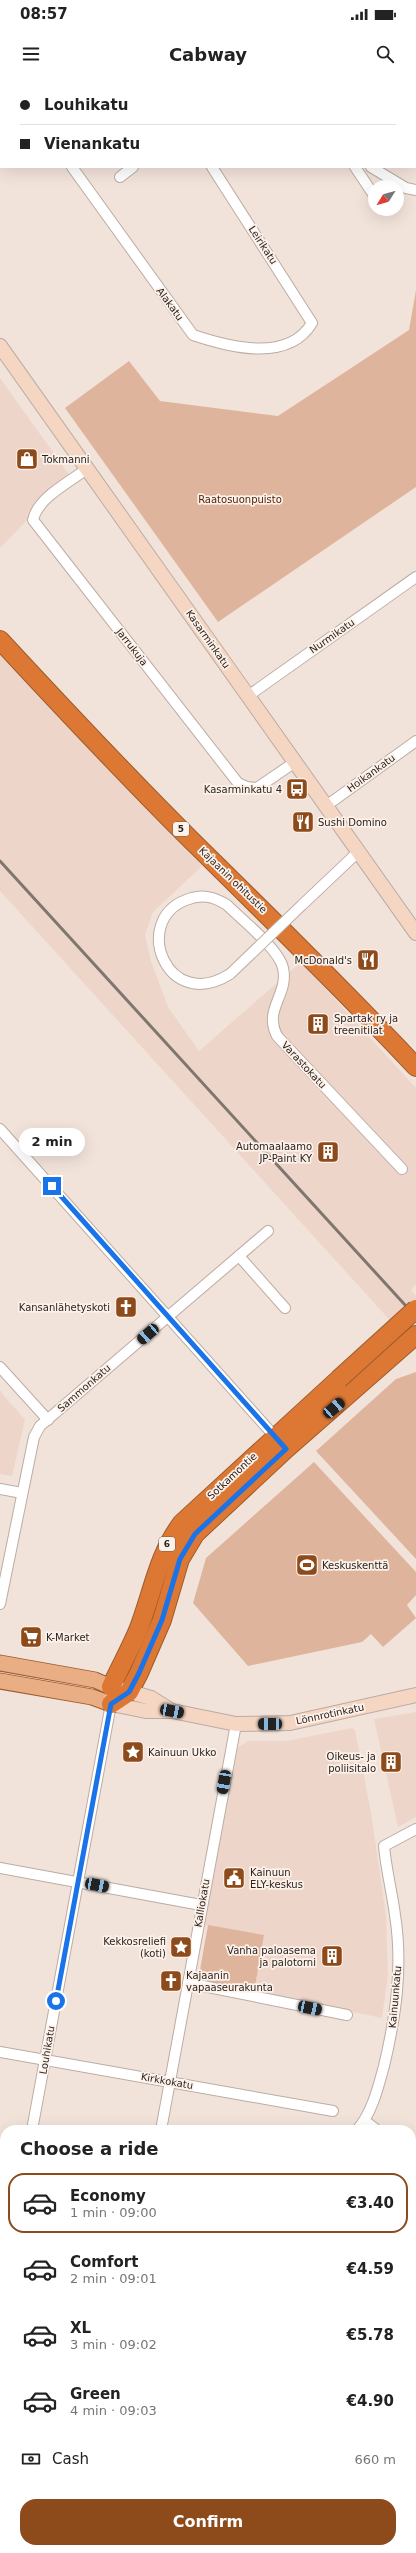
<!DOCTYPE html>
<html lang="en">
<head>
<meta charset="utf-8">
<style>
  body { margin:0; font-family:"DejaVu Sans",sans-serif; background:#f6f6f6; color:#222; height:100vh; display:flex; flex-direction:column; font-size:15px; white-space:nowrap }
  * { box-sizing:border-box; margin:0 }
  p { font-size:13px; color:#767676 }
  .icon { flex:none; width:22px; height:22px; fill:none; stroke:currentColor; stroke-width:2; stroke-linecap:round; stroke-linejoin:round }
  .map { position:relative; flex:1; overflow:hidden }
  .side { position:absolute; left:0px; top:2045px; width:416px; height:428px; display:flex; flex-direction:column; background:#fff; border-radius:16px 16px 0 0; box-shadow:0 4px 16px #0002 }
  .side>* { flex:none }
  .banner { position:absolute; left:0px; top:0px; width:416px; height:88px; box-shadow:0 4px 16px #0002; display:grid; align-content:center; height:88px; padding:0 20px; background:#fff }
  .needle { width:26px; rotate:233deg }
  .tools { position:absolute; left:368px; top:100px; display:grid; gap:8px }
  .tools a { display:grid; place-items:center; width:36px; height:36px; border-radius:50%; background:#fff; box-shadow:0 4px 16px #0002; font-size:20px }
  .end { position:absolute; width:18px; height:18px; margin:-9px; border:5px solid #1a73e8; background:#fff; box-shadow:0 0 0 2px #fff }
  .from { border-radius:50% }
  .bubble { position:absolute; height:28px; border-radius:14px; background:#fff; box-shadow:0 4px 16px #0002; font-size:13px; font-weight:600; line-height:28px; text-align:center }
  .car { position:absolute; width:12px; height:24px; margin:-12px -6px; border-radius:5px; box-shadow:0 0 3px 1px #0007; background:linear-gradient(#222 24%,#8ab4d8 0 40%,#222 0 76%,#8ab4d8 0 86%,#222 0) }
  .banner b { display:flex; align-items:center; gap:14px; height:38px; font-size:15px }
  .banner b+b { border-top:1px solid #e0e0e0 }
  .banner i { width:10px; height:10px; background:#222 }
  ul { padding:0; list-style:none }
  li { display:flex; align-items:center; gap:12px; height:60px; margin:0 8px 6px; padding:0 12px; border:2px solid transparent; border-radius:16px }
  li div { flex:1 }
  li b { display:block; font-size:15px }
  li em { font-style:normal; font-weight:600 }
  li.on { border-color:#8d4a1b }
  li>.icon { width:36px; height:36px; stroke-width:1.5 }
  h2 { padding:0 20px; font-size:18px; line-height:48px }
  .pay { display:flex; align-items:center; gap:10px; height:44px; padding:0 20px; font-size:15px }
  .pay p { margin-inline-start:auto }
  .primary-button { display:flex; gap:8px; margin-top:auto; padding:8px 20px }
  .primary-button a { flex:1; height:46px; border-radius:16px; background:#8d4a1b; color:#fff; font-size:16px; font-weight:600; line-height:46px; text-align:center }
  .status { display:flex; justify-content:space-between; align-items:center; height:28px; padding:0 20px; background:#fff; direction:ltr }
  .status svg { height:11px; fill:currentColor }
  header { display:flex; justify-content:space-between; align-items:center; height:52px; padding:0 20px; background:#fff; font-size:18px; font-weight:600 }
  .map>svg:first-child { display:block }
</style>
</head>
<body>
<div class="status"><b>08:57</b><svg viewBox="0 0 49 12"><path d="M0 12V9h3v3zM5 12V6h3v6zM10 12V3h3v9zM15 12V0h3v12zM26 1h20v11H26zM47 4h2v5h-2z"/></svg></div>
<header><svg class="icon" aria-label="menu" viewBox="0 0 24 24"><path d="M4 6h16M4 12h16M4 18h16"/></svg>Cabway<svg class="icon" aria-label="search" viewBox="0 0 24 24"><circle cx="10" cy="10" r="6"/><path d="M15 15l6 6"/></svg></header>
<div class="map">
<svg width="416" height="2473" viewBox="0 0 416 2473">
  <rect width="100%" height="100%" fill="#f2e3da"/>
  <!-- built -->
  <g fill="#edd6c9">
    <path d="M0 298 70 396 0 468Z"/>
    <path d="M0 575 202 786 153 832 145 855 151 881 168 927 199 971 301 882 416 1008V1204L411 1210 416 1216V1269L0 811Z"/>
    <path d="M0 1311 25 1340 12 1396 0 1394Z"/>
    <path d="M416 1632V1737L398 1747 374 1639Z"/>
    <path d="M352 1648 355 1650 371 1732 386 1836 388 1895 382 1938 254 1912 264 1855 204 1845 238 1667 248 1661H286Z"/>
    <path d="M416 2195V2222L411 2227V2201Z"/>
  </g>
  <!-- green -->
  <g fill="#dfb49c">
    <path d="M416 210V407L218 542 65 328 129 281 160 321 278 336 409 250Z"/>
    <path d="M416 1292V1479L316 1371 396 1299Z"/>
    <path d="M314 1382 416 1492V1515L407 1525 416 1538 383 1567 371 1554 362 1562 248 1586 193 1523 206 1478Z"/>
    <path d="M208 1845 264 1855 254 1912 198 1901Z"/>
    <path d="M416 2222V2473H158L161 2468H411V2227Z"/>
    <path d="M0 2283 5 2288V2346L0 2342Z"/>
    <path d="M0 2362 5 2367V2419L0 2416Z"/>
    <path d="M0 2455 5 2457V2468H26L36 2473H0Z"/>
  </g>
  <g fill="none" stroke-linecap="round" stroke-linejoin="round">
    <!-- street casing -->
    <g stroke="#bbaca4" stroke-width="12">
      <g id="street">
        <path d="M156 0 157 1"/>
        <path d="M299 0 300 1"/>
        <path d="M0 29 1 30"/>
        <path d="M72 87 193 255C229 267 288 283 312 243L212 87"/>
        <path d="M355 87 375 117"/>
        <path d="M371 87 406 108 416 110"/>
        <path d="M120 97 133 87"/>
        <path d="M383 129V130"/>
        <path d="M88 388C70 402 38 417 33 440L238 703 247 707 257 708 295 682"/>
        <path d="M248 616 416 497"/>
        <path d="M326 726 416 661"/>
        <path d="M302 825 358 772"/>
        <path d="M230 894C167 934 131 841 186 820 201 814 213 816 227 825 241 839 279 869 283 888 289 915 263 929 277 956L402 1089"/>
        <path d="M0 1049 278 1360"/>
        <path d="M239 1176 285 1228"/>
        <path d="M0 1287 48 1340"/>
        <path d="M0 1409 22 1413"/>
        <path d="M0 1524 34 1357 40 1346 268 1151"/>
        <path d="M0 1788 201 1825"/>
        <path d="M188 1903 347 1935"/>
        <path d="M0 1972 333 2031"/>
        <path d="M365 2041 377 2050"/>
        <path d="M32 2050 111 1624"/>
        <path d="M161 2050 236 1644"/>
        <path d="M357 2050C372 2033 378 2008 384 1986 396 1936 403 1886 395 1835 392 1812 386 1789 384 1766L416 1749"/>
        <path d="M411 2081 416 2085"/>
        <path d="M0 2148 5 2149"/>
        <path d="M411 2166 416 2161"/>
        <path d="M104 2473 110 2468"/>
      </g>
    </g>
    <!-- secondary casing -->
    <g stroke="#bbaca4" stroke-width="16">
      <g id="secondary">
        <path d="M7 1 8 0"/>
        <path d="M0 14 1 12"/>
        <path d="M0 266 416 853"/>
        <path d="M120 1609 151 1618 172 1631"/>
        <path d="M111 1619V1624L146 1631H172L236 1644 290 1643 416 1615"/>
      </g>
    </g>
    <!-- primary casing -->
    <g stroke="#9d5b2d" stroke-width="17">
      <g id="primary">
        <path d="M0 1583 95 1600 111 1607"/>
        <path d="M0 1601 92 1617 111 1624"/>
        <path d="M0 2437 5 2440"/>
        <path d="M57 2468 67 2473"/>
      </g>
    </g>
    <!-- highway casing -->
    <g stroke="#9d5b2d" stroke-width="20">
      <g id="highway">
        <path d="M0 560C62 627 124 693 188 757 265 833 342 908 416 987"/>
        <path d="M111 1607C120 1587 131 1568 139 1548 153 1511 158 1475 182 1443L339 1299"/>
        <path d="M111 1624 129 1612 139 1593 162 1540 180 1479 195 1454 286 1369 416 1255"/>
      </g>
    </g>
    <!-- street -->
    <use href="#street" stroke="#fff" stroke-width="10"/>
    <!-- secondary -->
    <use href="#secondary" stroke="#f4d6c2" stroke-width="14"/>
    <!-- primary -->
    <use href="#primary" stroke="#eaae85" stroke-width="15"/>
    <!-- highway -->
    <use href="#highway" stroke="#dc7834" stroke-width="18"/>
    <!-- rail -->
    <path stroke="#807670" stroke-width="3" d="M0 781 416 1237"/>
    <!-- street-bridge casing -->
    <g stroke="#bbaca4" stroke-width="12" stroke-linecap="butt">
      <path id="street-bridge" d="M230 894 302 825"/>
    </g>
    <!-- highway-bridge casing -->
    <g stroke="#9d5b2d" stroke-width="20" stroke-linecap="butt">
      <path id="highway-bridge" d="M339 1299 416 1229"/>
    </g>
    <!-- street-bridge -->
    <use href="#street-bridge" stroke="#fff" stroke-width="10"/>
    <!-- highway-bridge -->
    <use href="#highway-bridge" stroke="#dc7834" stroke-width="18"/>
  </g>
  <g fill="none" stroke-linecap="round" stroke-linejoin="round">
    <!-- route -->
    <path stroke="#1a73e8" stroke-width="5" d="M52 1106 286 1369 195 1454 180 1479 162 1540 139 1593 129 1612 111 1624 56 1921"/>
  </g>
  <!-- icons -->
  <defs>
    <g id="shop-square" transform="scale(1.15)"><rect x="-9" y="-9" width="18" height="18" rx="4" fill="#8d4a1b" stroke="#fdf1e9"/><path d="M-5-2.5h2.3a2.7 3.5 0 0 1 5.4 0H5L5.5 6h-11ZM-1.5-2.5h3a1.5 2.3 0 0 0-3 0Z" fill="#fff"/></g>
    <g id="bus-square" transform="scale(1.15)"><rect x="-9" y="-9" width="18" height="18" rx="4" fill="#8d4a1b" stroke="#fdf1e9"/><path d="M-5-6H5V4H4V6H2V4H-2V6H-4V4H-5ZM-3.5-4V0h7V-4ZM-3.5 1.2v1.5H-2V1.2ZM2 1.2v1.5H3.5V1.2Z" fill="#fff"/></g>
    <g id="restaurant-square" transform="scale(1.15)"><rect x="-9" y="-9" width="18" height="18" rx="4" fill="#8d4a1b" stroke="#fdf1e9"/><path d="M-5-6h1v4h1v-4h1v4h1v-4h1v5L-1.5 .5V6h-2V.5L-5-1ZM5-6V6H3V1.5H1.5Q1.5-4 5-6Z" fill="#fff"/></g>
    <g id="building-square" transform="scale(1.15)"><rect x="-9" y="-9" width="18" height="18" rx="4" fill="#8d4a1b" stroke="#fdf1e9"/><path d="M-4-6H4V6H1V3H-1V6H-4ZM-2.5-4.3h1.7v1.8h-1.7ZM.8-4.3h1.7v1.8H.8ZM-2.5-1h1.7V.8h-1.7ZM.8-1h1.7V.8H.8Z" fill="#fff"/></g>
    <g id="church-square" transform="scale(1.15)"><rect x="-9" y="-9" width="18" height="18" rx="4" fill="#8d4a1b" stroke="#fdf1e9"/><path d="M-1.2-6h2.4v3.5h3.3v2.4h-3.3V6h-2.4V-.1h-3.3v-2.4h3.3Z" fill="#fff"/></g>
    <g id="stadium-square" transform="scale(1.15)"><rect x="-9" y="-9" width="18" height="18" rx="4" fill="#8d4a1b" stroke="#fdf1e9"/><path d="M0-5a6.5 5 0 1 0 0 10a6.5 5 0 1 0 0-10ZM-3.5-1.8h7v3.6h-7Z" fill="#fff"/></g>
    <g id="supermarket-square" transform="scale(1.15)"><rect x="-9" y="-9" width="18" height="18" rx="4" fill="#8d4a1b" stroke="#fdf1e9"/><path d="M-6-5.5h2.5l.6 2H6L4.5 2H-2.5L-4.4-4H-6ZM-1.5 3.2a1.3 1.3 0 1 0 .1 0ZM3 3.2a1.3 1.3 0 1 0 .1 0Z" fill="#fff"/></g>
    <g id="sight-square" transform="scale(1.15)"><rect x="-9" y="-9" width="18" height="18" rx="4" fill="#8d4a1b" stroke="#fdf1e9"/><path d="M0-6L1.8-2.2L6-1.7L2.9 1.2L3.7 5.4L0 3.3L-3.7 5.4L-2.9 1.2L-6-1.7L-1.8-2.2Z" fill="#fff"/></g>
    <g id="civic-square" transform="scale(1.15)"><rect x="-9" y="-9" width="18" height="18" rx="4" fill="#8d4a1b" stroke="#fdf1e9"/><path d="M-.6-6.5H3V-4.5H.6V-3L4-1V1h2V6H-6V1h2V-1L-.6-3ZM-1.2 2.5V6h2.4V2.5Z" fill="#fff"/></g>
  </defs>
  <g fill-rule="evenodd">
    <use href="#shop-square" x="27" y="379"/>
    <use href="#bus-square" x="297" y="709"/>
    <use href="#restaurant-square" x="303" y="742"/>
    <use href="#restaurant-square" x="368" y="880"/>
    <use href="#building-square" x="318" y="944"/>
    <use href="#building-square" x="328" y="1072"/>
    <use href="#church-square" x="126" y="1227"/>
    <use href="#stadium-square" x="307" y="1485"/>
    <use href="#supermarket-square" x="31" y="1557"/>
    <use href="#sight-square" x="133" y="1672"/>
    <use href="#building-square" x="391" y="1682"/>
    <use href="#civic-square" x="234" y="1798"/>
    <use href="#sight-square" x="181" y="1867"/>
    <use href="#building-square" x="332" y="1876"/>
    <use href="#church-square" x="171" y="1901"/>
  </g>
  <g text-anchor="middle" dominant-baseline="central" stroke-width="3.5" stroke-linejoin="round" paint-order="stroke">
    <!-- shield labels -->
    <g fill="#fdf1e9" stroke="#69625c" stroke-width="1">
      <rect x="173" y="742" width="16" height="14" rx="3"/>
      <rect x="159" y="1457" width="16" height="14" rx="3"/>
    </g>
    <g font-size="9" font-weight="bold" fill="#292420">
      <text x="181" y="749">5</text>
      <text x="167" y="1464">6</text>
    </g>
    <!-- street labels -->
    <g font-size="10" fill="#292420" stroke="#fdf1e9">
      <text transform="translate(263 165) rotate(57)">Leirikatu</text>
      <text transform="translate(170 224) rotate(54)">Alakatu</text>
      <text transform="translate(332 556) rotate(-35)">Nurmikatu</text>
      <text transform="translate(208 559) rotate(55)">Kasarminkatu</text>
      <text transform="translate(132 567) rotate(52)">Jarrukuja</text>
      <text transform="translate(371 693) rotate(-36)">Hoikankatu</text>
      <text transform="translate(233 800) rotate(44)">Kajaanin ohitustie</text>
      <text transform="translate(304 985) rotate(47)">Varastokatu</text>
      <text transform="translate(84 1308) rotate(-41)">Sammonkatu</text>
      <text transform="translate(232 1396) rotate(-43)">Sotkamontie</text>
      <text transform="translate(330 1634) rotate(-12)">Lönnrotinkatu</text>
      <text transform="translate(202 1823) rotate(-80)">Kalliokatu</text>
      <text transform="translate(395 1917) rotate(-85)">Kainuunkatu</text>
      <text transform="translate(47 1970) rotate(-80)">Louhikatu</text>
      <text transform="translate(167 2001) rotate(10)">Kirkkokatu</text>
    </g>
    <!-- poi labels -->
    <g font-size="10" fill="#292420" stroke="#fdf1e9" text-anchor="start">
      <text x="42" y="379">Tokmanni</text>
      <text x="282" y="709" text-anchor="end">Kasarminkatu 4</text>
      <text x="318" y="742">Sushi Domino</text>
      <text x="352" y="880" text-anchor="end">McDonald's</text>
      <text x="334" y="938">Spartak ry ja<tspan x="334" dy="12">treenitilat</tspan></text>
      <text x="312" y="1066" text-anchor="end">Automaalaamo<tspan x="312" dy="12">JP-Paint KY</tspan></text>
      <text x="110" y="1227" text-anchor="end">Kansanlähetyskoti</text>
      <text x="322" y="1485">Keskuskenttä</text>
      <text x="46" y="1557">K-Market</text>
      <text x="148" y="1672">Kainuun Ukko</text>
      <text x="376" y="1676" text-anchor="end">Oikeus- ja<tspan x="376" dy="12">poliisitalo</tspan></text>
      <text x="250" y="1792">Kainuun<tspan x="250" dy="12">ELY-keskus</tspan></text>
      <text x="166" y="1861" text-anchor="end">Kekkosreliefi<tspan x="166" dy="12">(koti)</tspan></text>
      <text x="316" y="1870" text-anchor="end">Vanha paloasema<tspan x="316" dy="12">ja palotorni</tspan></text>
      <text x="186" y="1895">Kajaanin<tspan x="186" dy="12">vapaaseurakunta</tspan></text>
    </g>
    <!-- park labels -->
    <g font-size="10" fill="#502507" stroke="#fdf1e9">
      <text x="240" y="419">Raatosuonpuisto</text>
    </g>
  </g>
</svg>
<div class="tools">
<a><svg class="needle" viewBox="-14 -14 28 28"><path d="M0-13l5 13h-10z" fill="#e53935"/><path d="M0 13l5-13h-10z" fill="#767676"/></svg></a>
</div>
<i class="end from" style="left:56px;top:1921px"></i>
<i class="end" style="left:52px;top:1106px"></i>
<div class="bubble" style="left:19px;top:1048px;width:66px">2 min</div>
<i class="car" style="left:148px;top:1254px;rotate:229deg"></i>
<i class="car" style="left:334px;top:1328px;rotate:49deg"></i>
<i class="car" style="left:172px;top:1631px;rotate:101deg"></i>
<i class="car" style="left:270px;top:1644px;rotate:270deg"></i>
<i class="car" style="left:224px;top:1702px;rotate:190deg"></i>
<i class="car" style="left:97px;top:1805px;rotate:101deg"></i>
<i class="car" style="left:310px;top:1928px;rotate:102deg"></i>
<div class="banner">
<b><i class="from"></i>Louhikatu</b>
<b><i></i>Vienankatu</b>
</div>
<section class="side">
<h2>Choose a ride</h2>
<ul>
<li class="on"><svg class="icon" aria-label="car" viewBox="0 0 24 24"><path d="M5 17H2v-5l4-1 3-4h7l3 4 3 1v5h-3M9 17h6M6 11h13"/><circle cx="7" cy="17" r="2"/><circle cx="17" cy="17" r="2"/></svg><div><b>Economy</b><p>1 min · 09:00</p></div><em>€3.40</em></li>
<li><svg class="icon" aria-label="car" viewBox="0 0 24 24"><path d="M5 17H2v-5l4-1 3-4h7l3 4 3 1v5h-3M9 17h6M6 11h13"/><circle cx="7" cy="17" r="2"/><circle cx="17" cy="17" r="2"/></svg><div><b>Comfort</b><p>2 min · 09:01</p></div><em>€4.59</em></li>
<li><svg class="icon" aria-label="car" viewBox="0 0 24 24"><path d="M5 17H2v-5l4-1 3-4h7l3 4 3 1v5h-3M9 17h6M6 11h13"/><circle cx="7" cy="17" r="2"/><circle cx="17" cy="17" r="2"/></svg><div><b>XL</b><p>3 min · 09:02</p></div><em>€5.78</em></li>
<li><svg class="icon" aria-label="car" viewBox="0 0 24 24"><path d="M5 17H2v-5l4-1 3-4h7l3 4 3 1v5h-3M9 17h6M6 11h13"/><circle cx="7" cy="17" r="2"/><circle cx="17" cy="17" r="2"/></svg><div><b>Green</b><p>4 min · 09:03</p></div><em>€4.90</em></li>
</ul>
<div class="pay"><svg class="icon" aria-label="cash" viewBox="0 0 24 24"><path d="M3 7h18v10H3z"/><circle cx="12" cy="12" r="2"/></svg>Cash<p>660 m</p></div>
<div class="primary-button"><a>Confirm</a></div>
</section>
</div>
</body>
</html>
